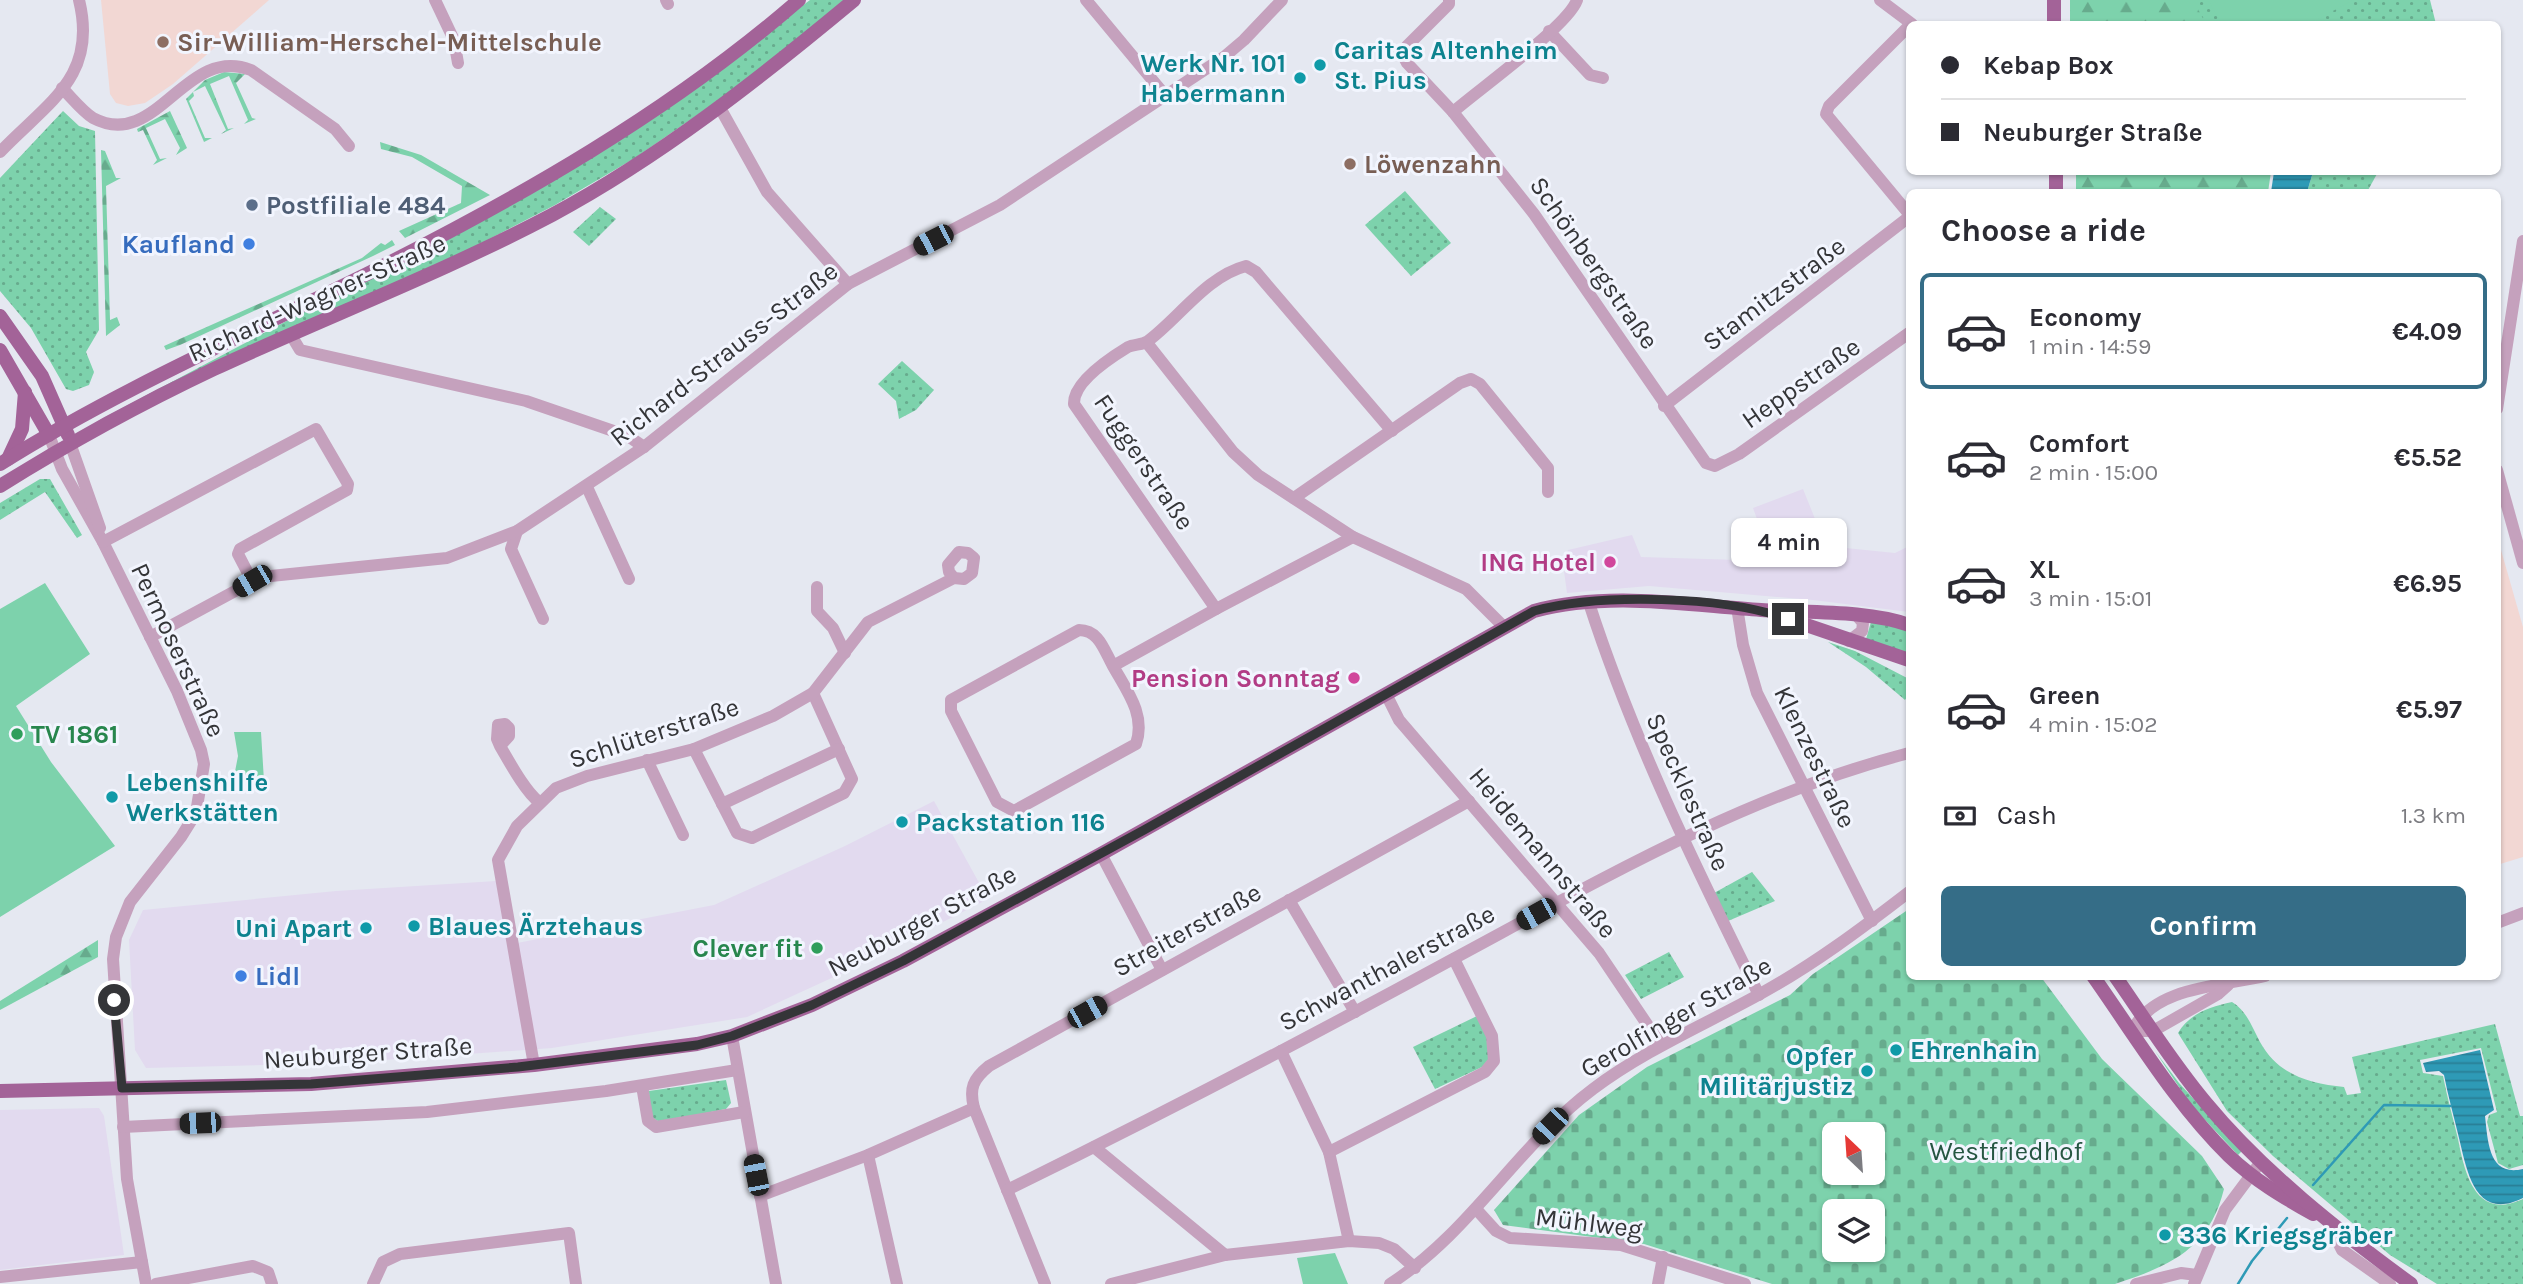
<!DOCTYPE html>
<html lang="en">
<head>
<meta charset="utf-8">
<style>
  body { margin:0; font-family:Karla,sans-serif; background:#f2f2f3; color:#2b2b33; height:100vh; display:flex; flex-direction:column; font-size:26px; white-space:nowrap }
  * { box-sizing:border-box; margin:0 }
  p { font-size:23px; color:#7c7c81 }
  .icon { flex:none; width:38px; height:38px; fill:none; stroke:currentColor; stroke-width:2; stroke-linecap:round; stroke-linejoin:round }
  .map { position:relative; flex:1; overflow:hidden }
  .side { position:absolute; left:1906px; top:189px; width:595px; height:791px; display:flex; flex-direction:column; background:#fff; border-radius:10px; box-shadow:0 2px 5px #0004 }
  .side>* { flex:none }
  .top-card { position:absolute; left:1906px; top:21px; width:595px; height:154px; border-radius:10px; box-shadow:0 2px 5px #0004; display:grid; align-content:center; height:154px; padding:0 35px; background:#fff }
  .needle { width:46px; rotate:335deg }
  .buttons { position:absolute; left:1822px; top:1122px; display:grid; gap:14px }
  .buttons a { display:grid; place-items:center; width:63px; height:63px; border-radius:10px; background:#fff; box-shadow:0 2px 5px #0004; font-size:35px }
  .end { position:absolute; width:32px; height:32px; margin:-16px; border:9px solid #343538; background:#fff; box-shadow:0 0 0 4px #fff }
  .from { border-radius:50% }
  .bubble { position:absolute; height:49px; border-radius:10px; background:#fff; box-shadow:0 2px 5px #0004; font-size:23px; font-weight:700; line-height:49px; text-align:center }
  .car { position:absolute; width:21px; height:42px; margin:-21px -10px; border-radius:9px; box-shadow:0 0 5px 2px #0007; background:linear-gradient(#222 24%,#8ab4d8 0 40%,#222 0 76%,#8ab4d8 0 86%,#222 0) }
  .top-card b { display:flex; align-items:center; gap:24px; height:66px; font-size:26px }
  .top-card b+b { border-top:2px solid #e1e1e2 }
  .top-card i { width:18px; height:18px; background:#2b2b33 }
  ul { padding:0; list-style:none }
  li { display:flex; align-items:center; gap:21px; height:116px; margin:0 14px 10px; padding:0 21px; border:4px solid transparent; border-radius:10px }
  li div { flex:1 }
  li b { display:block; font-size:26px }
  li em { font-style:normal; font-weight:700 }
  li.active { border-color:#356d87 }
  li>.icon { width:63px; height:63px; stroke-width:1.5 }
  h2 { padding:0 35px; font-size:32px; line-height:84px }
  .pay { display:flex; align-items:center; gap:18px; height:77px; padding:0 35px; font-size:26px }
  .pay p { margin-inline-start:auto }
  .cta { display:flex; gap:14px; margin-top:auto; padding:14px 35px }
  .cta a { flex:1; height:80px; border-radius:10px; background:#356d87; color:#fff; font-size:28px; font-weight:700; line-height:80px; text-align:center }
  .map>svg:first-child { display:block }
</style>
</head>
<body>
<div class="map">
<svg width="2523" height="1284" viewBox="0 0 2523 1284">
  <defs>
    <pattern id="grass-dots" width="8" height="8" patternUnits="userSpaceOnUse" patternTransform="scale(1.75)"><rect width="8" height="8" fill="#7dd2ac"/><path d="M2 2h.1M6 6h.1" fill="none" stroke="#67ab8d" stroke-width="1.8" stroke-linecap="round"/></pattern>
    <pattern id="forest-firs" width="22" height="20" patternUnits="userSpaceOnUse" patternTransform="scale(1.75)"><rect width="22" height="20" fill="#7dd2ac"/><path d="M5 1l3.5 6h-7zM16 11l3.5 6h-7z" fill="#67ab8d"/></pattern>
    <pattern id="cemetery-stones" width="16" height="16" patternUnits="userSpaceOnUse" patternTransform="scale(1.75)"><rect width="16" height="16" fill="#7dd2ac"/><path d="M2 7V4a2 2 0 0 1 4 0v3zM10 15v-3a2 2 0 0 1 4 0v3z" fill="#67ab8d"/></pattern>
    <pattern id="water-rules" width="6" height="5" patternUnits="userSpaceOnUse" patternTransform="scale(1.75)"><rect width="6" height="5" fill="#2e9ab6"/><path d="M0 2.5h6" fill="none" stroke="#287e95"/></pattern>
  </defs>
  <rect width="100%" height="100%" fill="#e5e8f1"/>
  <!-- commercial -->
  <g fill="#e2daef">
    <path d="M1803 489 1826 546 1895 553 1909 546V612L1813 600 1649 586 1567 593 1563 564 1568 550 1632 535 1641 557 1772 561 1753 508Z"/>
    <path d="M934 801 988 899 849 970 747 1017 552 1048 342 1063 146 1068 135 1050 129 940 143 910 336 891 496 881 507 945 714 905 845 846Z"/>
    <path d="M99 1108 104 1116 124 1255 0 1270V1110Z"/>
  </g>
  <!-- education -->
  <g fill="#f2d7d3">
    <path d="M101 0H269L173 84 145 103 128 106 116 103 110 94Z"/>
    <path d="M2497 536 2523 627V857L2497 865Z"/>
  </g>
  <!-- grass -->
  <g fill="url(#grass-dots)">
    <path d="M810 0H848L745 82 635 158 555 205 470 249 98 421 522 196 687 93Z"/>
    <path d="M2070 0H2430L2436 24H2070Z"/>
    <path d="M63 111 79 126 95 131 99 330 86 352 94 372 89 385 73 391 66 389 31 328 0 291V178Z"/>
    <path d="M2313 172H2378L2367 192H2307Z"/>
    <path d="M1405 191 1451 243 1411 276 1365 225Z"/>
    <path d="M600 207 616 219 589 246 573 232Z"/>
    <path d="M902 361 934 390 916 410 899 419 896 401 878 384Z"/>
    <path d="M40 479H50L82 535 77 538 45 492 0 520V503Z"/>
    <path d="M1871 622 1909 629V654L1866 639Z"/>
    <path d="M1828 642 1855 651 1909 679V694L1905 700 1866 667Z"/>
    <path d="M1752 872 1775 901 1728 921 1714 893Z"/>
    <path d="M1669 952 1684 977 1641 999 1625 975Z"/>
    <path d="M2232 1002C2247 1011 2252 1027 2260 1042 2278 1075 2309 1083 2344 1087L2347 1095 2361 1093 2352 1057 2495 1024 2520 1116H2523V1165L2509 1169 2498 1163 2487 1122 2489 1115 2497 1112 2481 1048 2420 1060 2423 1073 2443 1076C2447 1097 2453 1118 2458 1139 2465 1175 2476 1221 2523 1199V1284H2437L2390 1255 2273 1156 2227 1111 2178 1033C2190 1013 2210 1007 2232 1002Z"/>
    <path d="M1477 1016 1487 1037 1490 1058 1482 1067 1435 1089 1413 1047Z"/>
    <path d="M2155 1051 2179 1083 2242 1151 2238 1155 2191 1105Z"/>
    <path d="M726 1080 731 1103 726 1109 660 1122 650 1117 649 1091Z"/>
  </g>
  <!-- forest -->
  <g fill="url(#forest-firs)">
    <path d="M2071 0H2193L2206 24H2070Z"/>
    <path d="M224 72 245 74 236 83 252 118 256 119 244 124 248 120 229 76 210 84 228 129 234 128 221 134 226 130 205 86 193 92 194 96 189 101 205 138H212L204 142 186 99 205 80Z"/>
    <path d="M170 111 187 148 176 155 180 148 165 119 146 128 160 159 167 158 153 165 157 160 143 130 138 132 137 129Z"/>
    <path d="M380 142 421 155 490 195 405 238 399 231 461 203 462 186 412 157 381 149Z"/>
    <path d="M101 150 105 151 116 178H121L106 186 110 320 117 317 120 325 106 336Z"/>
    <path d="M2076 172H2271L2268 192H2076Z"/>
    <path d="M392 240 395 245 373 256 180 345 166 350 164 346 362 258 381 243 385 245Z"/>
    <path d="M98 940V957L0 1010V1001Z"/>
  </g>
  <!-- cemetery -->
  <path fill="url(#cemetery-stones)" fill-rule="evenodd" d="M1909 909V976L2041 977 2102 1059 2202 1156 2224 1189C2209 1250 2169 1266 2115 1284H1772L1644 1244 1503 1225 1494 1210 1579 1115 1647 1067 1790 995 1813 974ZM1834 1134H1872V1172H1834ZM1834 1211H1872V1250H1834Z"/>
  <!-- garden -->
  <g fill="#7dd2ac">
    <path d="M2208 0H2353L2309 24H2222Z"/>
    <path d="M45 583 90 654 16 706 51 762 115 846 0 917V609Z"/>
    <path d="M234 732H261L264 781 233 782 238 756Z"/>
    <path d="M1335 1253 1348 1284H1303L1297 1258Z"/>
  </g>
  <!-- water -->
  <g fill="url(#water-rules)">
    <path d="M2274 172H2313L2307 192H2271Z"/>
    <path d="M2480 1050 2494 1110 2485 1116C2488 1143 2489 1177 2523 1169V1198C2475 1222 2467 1171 2459 1138 2454 1117 2448 1096 2444 1075L2439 1071 2426 1072 2423 1063Z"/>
  </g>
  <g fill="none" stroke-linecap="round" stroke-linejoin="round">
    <!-- stream -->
    <g stroke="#2e9ab6" stroke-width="2.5">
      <path d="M2313 1185 2384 1105 2451 1106"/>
      <path d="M2238 1284 2252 1261 2287 1218"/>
    </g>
    <!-- minor -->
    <g stroke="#c5a1bd" stroke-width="12">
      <path d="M435 0 454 40 458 63"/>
      <path d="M666 0 668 4"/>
      <path d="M1086 0 1164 94"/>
      <path d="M1449 0V4L1407 46 1403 55 1407 63 1453 112 1534 214 1706 463 1715 466 1739 454 1909 333"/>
      <path d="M1880 0 1912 24"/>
      <path d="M1909 26 1829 106 1826 114 1909 214"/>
      <path d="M1549 31 1590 75 1603 78"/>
      <path d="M62 88C72 98 82 111 93 118 157 152 185 44 251 70L335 129 349 146"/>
      <path d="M719 106 767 192 848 284"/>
      <path d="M1453 112C1478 90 1568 26 1577 0"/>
      <path d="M0 152C48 102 98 77 79 0"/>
      <path d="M291 335 300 350 526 401 628 436 644 447"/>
      <path d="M1147 343 1233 452 1258 475 1353 537 1466 589 1503 626"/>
      <path d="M1664 406 1909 217"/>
      <path d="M2497 409 2523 241"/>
      <path d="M49 435 62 469 103 542 177 691 201 750 204 764 196 813 181 837 130 902 116 937 113 959 127 1179 146 1284"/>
      <path d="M70 443 100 528"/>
      <path d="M2497 470 2523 563"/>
      <path d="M587 487 629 579"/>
      <path d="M1294 498 1460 383 1471 379 1480 384 1548 468V492"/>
      <path d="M517 531 511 549 543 619"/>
      <path d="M1353 537 1216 609 1074 404C1073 382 1110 358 1128 347 1134 344 1143 345 1148 341 1179 318 1207 276 1246 266L1256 272 1392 431"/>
      <path d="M103 542 316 429 348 484 347 490 240 549 238 554 252 581"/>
      <path d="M817 587V611L833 628 845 653"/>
      <path d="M1589 603C1633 739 1695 866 1759 995"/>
      <path d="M1737 607 1743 645 1757 693 1872 921"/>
      <path d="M150 637 261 577 447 558 517 531 644 447 848 284 1000 205 1224 57 1244 40 1282 0"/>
      <path d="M1849 641 1862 631 1863 623 1858 617"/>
      <path d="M1113 666C1104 650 1099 630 1079 630L951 700V711L997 802 1014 811 1136 744C1146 715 1127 691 1113 666L1216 609"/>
      <path d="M1386 694 1399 720 1599 953 1661 1045"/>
      <path d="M500 746 497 739 498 725 505 724 509 728V736L500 746C510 763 525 791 539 802"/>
      <path d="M694 749 737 833 752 838 844 793 852 779 813 693"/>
      <path d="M647 760 683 835"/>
      <path d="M722 804 839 749"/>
      <path d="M1101 854 1162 970"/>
      <path d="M1289 900 1355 1012"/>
      <path d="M2497 923 2523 913"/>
      <path d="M2132 1031C2154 986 2223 986 2265 976"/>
      <path d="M2132 1031H2153L2218 994 2228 985"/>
      <path d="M732 1036 776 1284"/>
      <path d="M1281 1051 1329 1152 1349 1241"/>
      <path d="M534 1065 498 860 517 826 556 788 587 776 694 749 773 716 813 693 868 622 954 578 964 579 972 573 974 558 968 553 959 552 948 565 949 572 954 578"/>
      <path d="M642 1086 648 1121 656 1127 744 1112"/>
      <path d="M974 1108 1045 1284"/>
      <path d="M123 1127 427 1112 606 1091 737 1070"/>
      <path d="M1094 1147 1225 1255"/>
      <path d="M1329 1152 1485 1072 1494 1061 1492 1036 1454 959"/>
      <path d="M868 1155 897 1284"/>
      <path d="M1007 1190C1158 1116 1306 1039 1453 959 1600 880 1746 795 1909 753"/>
      <path d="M760 1196 868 1155 974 1108C969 1088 973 1079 989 1066L1469 801"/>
      <path d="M1476 1209 1496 1231 1510 1238 1621 1245 1745 1284"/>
      <path d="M2329 1224 2342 1250 2390 1284"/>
      <path d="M0 1277 142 1262"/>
      <path d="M156 1284 253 1266 268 1272 272 1284"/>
      <path d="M373 1284 383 1262 400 1254 569 1233 576 1284"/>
      <path d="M1111 1284 1225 1255 1349 1241 1379 1243 1394 1249 1415 1268"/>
      <path d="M1390 1284C1471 1232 1517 1146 1593 1089 1645 1050 1704 1025 1760 994 1813 965 1861 929 1909 892"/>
      <path d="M1658 1284 1663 1257"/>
      <path d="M2136 1284 2181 1273 2197 1275"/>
      <path d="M2194 1284 2225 1210 2257 1167"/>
    </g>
    <!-- major -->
    <g stroke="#a36398" stroke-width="14">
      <path d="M2054 0V24"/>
      <path d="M2056 172V192"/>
      <path d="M0 316 42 376 68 435"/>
      <path d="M0 350 49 435"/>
      <path d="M8 459 22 429 25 392"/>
      <path d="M0 464C116 391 244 335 367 274 519 198 670 112 799 0"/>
      <path d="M0 486C69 443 140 404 214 369 326 317 442 273 552 215 660 157 759 79 854 0"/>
      <path d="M1774 614 1909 660"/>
      <path d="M2093 976C2136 1037 2176 1104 2229 1156 2254 1180 2283 1197 2313 1214"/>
      <path d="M2115 976C2145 1019 2173 1064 2206 1103 2262 1171 2340 1232 2411 1284"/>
      <path d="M0 1091 311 1084 534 1065 697 1044 732 1036 812 1005 903 961 1101 854 1534 611C1608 591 1686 605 1761 610 1806 613 1868 610 1909 625"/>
    </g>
  </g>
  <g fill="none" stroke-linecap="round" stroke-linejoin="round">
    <!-- route -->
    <path stroke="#343538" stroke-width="9" d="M114 1000 122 1088 311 1084 518 1067 697 1045 732 1036 812 1005 903 961 1144 830 1534 611C1600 593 1724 596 1788 619"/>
  </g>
  <!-- markers -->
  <g fill="#8d6e63" stroke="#f2f5fe" stroke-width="2.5">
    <circle cx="163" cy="42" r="7"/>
    <circle cx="1350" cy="164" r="7"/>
  </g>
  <g fill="#0f9aa8" stroke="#f2f5fe" stroke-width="2.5">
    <circle cx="1320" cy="65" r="7"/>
    <circle cx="1300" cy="78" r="7"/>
    <circle cx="112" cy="797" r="7"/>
    <circle cx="902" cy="822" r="7"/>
    <circle cx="414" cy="926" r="7"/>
    <circle cx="366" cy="928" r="7"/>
    <circle cx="1896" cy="1050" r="7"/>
    <circle cx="1867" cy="1071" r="7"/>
    <circle cx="2165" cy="1235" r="7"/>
  </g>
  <circle fill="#5c6f8a" stroke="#f2f5fe" stroke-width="2.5" cx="252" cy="205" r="7"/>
  <g fill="#3f7fe0" stroke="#f2f5fe" stroke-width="2.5">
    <circle cx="249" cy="244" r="7"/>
    <circle cx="241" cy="976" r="7"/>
  </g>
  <g fill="#d1479c" stroke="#f2f5fe" stroke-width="2.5">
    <circle cx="1610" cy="562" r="7"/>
    <circle cx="1354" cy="678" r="7"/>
  </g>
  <g fill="#2e9e5b" stroke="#f2f5fe" stroke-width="2.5">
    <circle cx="17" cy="734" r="7"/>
    <circle cx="817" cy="948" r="7"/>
  </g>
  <g text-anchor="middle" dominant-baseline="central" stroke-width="6" stroke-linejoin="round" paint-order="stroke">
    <!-- education labels -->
    <g font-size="26" font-weight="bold" fill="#785e54" stroke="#f2f5fe" text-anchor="start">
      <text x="177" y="42">Sir-William-Herschel-Mittelschule</text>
      <text x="1364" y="164">Löwenzahn</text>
    </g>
    <!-- culture labels -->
    <g font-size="26" font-weight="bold" fill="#0d838f" stroke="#f2f5fe" text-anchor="start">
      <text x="1334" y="50">Caritas Altenheim<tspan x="1334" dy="30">St. Pius</tspan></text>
      <text x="1286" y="63" text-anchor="end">Werk Nr. 101<tspan x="1286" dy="30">Habermann</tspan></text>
      <text x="126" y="782">Lebenshilfe<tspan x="126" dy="30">Werkstätten</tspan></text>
      <text x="916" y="822">Packstation 116</text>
      <text x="428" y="926">Blaues Ärztehaus</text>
      <text x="352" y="928" text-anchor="end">Uni Apart</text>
      <text x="1910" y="1050">Ehrenhain</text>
      <text x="1853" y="1056" text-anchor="end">Opfer<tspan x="1853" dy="30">Militärjustiz</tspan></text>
      <text x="2179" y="1235">336 Kriegsgräber</text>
    </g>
    <!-- service labels -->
    <g font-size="26" font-weight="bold" fill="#4e5e75" stroke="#f2f5fe" text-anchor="start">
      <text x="266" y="205">Postfiliale 484</text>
    </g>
    <!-- shop labels -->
    <g font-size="26" font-weight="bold" fill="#366cbe" stroke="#f2f5fe" text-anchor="end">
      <text x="235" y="244">Kaufland</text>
      <text x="255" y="976" text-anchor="start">Lidl</text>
    </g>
    <!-- street labels -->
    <g font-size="26" fill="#343538" stroke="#f2f5fe">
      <text transform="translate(1594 263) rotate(55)">Schönbergstraße</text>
      <text transform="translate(1774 294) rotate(-37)">Stamitzstraße</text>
      <text transform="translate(317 298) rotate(-24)">Richard-Wagner-Straße</text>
      <text transform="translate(724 354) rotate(-38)">Richard-Strauss-Straße</text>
      <text transform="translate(1801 383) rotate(-35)">Heppstraße</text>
      <text transform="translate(1144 462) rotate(56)">Fuggerstraße</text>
      <text transform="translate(178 650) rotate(65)">Permoserstraße</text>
      <text transform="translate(654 733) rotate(-18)">Schlüterstraße</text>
      <text transform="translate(1815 757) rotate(64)">Klenzestraße</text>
      <text transform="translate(1688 792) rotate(66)">Specklestraße</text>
      <text transform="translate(1543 853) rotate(50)">Heidemannstraße</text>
      <text transform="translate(922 921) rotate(-28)">Neuburger Straße</text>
      <text transform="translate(1187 930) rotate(-29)">Streiterstraße</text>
      <text transform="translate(1387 968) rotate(-28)">Schwanthalerstraße</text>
      <text transform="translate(1676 1017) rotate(-30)">Gerolfinger Straße</text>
      <text transform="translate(368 1053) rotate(-4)">Neuburger Straße</text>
      <text transform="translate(1589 1223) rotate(7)">Mühlweg</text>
    </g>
    <!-- hotel labels -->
    <g font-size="26" font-weight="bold" fill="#b23c85" stroke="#f2f5fe" text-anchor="end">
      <text x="1596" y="562">ING Hotel</text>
      <text x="1340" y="678">Pension Sonntag</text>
    </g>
    <!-- leisure labels -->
    <g font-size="26" font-weight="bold" fill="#27864d" stroke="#f2f5fe" text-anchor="start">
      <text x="31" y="734">TV 1861</text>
      <text x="803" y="948" text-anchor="end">Clever fit</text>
    </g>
    <!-- park labels -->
    <g font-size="26" fill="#265642" stroke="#f2f5fe">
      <text x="2006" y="1151">Westfriedhof</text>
    </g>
  </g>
</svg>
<div class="buttons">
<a><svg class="needle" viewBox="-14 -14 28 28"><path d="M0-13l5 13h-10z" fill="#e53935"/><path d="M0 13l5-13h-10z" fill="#7c7c81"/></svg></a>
<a><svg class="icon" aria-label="layers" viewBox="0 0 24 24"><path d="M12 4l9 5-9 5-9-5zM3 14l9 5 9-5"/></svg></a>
</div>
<i class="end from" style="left:114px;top:1000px"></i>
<i class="end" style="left:1788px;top:619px"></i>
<div class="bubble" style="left:1731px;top:518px;width:116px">4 min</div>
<i class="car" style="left:933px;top:240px;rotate:243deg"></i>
<i class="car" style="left:252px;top:581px;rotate:240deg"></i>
<i class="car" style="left:1536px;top:914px;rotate:241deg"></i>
<i class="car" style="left:1087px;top:1012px;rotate:61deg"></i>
<i class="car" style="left:200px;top:1123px;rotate:268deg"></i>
<i class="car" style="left:1550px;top:1126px;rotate:224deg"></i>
<i class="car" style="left:756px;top:1175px;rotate:349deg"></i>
<div class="top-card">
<b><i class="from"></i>Kebap Box</b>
<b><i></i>Neuburger Straße</b>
</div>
<section class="side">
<h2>Choose a ride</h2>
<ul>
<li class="active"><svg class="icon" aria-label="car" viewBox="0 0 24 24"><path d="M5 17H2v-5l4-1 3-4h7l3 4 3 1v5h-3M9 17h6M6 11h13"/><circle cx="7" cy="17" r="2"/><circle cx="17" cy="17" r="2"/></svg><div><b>Economy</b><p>1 min · 14:59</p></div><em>€4.09</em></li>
<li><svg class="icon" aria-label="car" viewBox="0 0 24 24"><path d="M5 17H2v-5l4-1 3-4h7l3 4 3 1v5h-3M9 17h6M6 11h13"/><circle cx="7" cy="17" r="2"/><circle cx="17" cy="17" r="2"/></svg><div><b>Comfort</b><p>2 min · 15:00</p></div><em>€5.52</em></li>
<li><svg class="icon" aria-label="car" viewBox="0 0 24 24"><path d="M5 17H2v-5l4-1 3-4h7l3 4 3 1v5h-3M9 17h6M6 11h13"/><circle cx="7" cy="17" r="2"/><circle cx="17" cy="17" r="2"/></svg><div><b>XL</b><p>3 min · 15:01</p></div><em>€6.95</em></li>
<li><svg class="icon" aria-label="car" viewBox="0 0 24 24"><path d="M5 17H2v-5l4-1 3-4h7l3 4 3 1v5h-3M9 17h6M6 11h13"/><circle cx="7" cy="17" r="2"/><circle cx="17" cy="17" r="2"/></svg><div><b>Green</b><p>4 min · 15:02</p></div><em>€5.97</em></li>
</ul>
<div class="pay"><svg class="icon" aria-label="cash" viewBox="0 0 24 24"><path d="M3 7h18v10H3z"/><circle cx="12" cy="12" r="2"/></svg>Cash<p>1.3 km</p></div>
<div class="cta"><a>Confirm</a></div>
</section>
</div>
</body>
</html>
